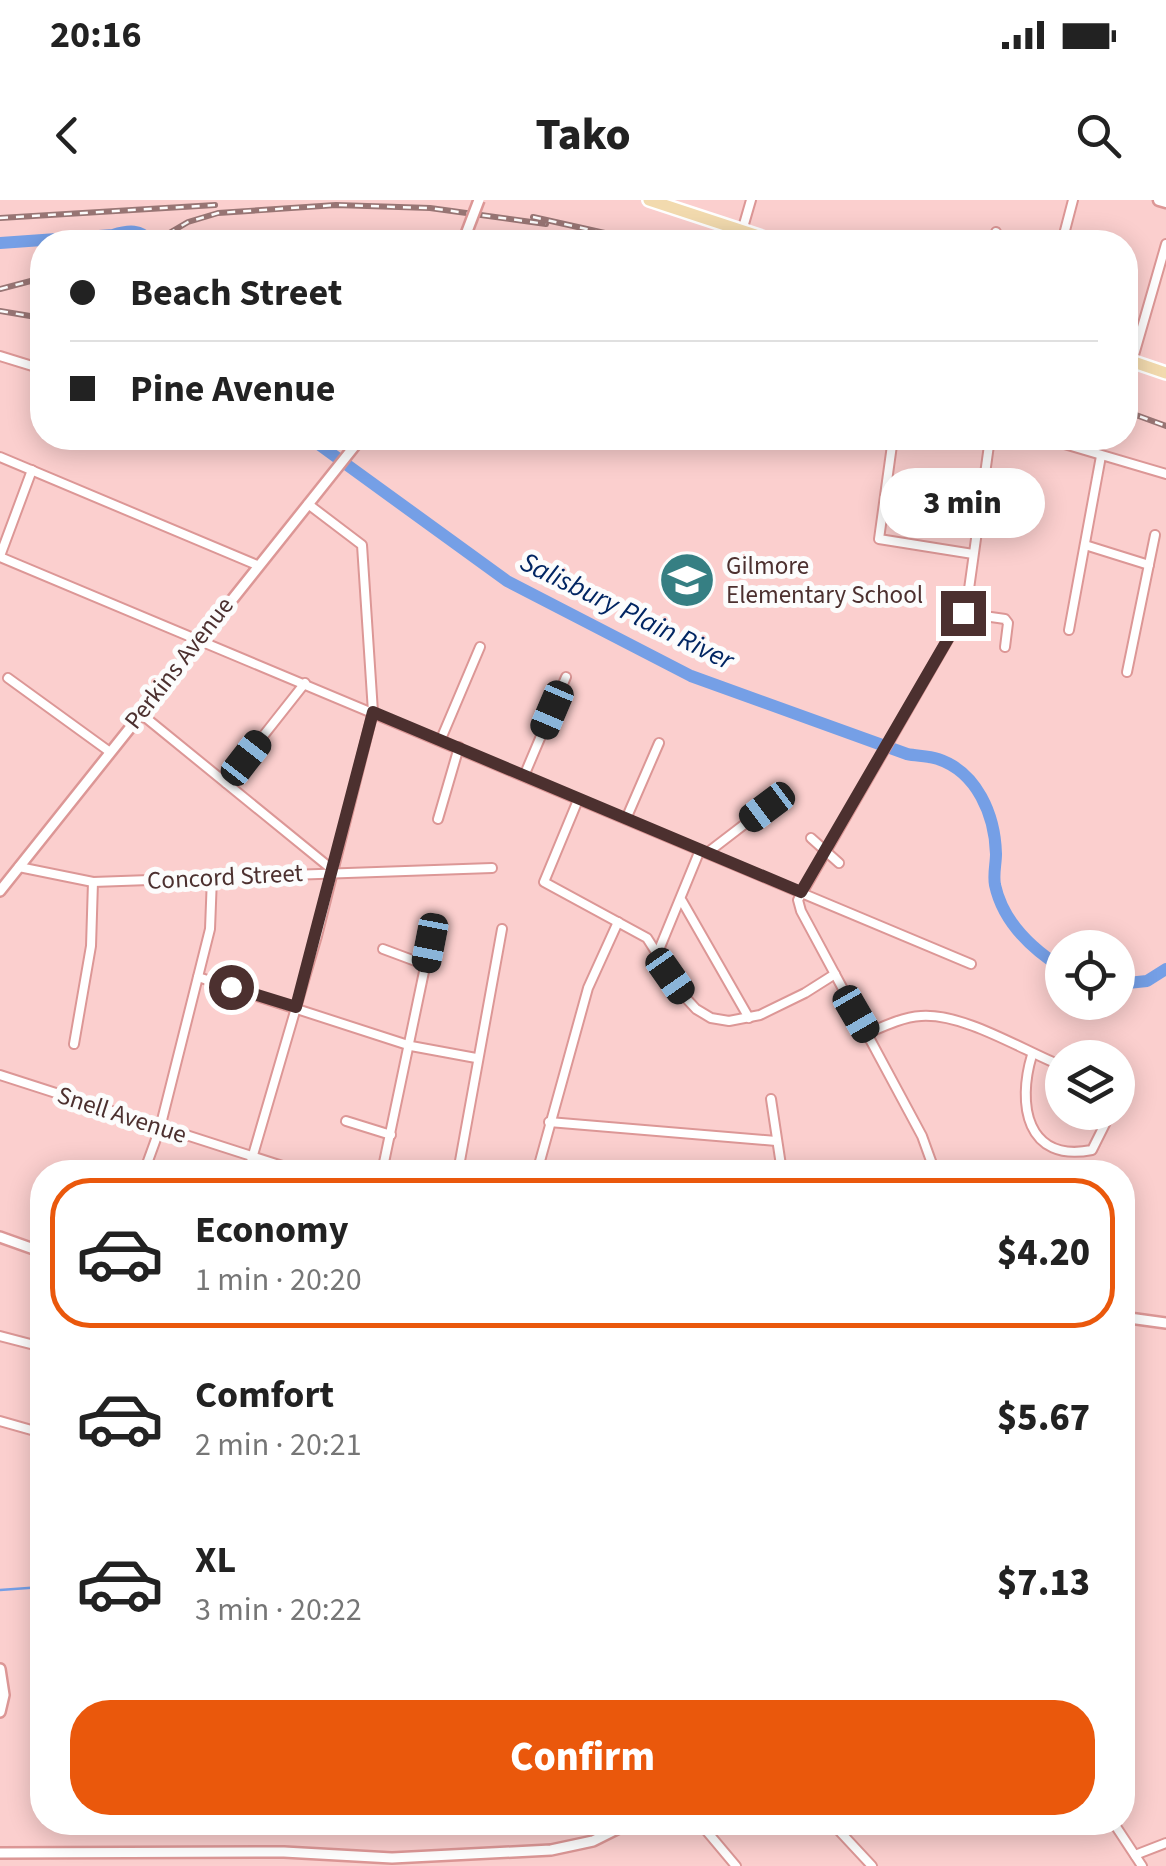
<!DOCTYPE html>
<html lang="en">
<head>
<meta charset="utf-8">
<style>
  body { margin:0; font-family:"Source Sans 3",sans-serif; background:#f2f2f2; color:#222; height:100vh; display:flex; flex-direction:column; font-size:38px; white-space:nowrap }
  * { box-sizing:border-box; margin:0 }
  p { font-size:32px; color:#767676 }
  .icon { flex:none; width:55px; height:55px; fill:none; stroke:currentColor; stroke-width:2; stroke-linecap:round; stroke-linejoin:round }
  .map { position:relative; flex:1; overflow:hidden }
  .details { position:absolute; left:30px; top:960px; width:1105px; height:675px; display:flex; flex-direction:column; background:#fff; border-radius:40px; box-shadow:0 5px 25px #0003 }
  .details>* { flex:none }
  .top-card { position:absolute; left:30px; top:30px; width:1108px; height:220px; border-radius:40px; box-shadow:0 5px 25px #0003; display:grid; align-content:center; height:220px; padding:0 40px; background:#fff }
  .controls { position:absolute; left:1045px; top:730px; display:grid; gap:20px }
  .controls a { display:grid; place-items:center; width:90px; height:90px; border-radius:50%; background:#fff; box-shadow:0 5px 25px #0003; font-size:50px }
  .end { position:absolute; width:45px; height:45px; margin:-22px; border:12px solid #4c302f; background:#fff; box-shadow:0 0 0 5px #fff }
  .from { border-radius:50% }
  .bubble { position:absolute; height:70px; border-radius:35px; background:#fff; box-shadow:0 5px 25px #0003; font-size:32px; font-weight:800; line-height:70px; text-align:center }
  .car { position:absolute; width:30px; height:60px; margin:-30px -15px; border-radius:12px; box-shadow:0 0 8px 2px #0007; background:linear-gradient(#222 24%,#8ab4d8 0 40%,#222 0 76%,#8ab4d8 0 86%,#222 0) }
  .top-card b { display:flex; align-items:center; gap:35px; height:95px; font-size:38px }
  .top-card b+b { border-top:2px solid #e0e0e0 }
  .top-card i { width:25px; height:25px; background:#222 }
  ul { padding:18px 0 0; list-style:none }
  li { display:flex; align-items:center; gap:30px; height:150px; margin:0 20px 15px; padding:0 20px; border:5px solid transparent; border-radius:40px }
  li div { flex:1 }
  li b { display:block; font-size:38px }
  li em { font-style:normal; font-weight:800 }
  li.on { border-color:#ea580c }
  li>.icon { width:90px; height:90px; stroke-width:1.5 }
  .action { display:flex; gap:20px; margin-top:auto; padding:20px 40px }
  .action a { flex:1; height:115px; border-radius:40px; background:#ea580c; color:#fff; font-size:40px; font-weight:800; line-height:115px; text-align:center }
  .status { display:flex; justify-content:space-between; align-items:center; height:70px; padding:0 50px; background:#fff; direction:ltr }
  .status svg { height:28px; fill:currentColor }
  header { display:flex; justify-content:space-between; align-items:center; height:130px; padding:0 40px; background:#fff; font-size:45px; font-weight:800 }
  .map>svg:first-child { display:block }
</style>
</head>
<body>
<div class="status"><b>20:16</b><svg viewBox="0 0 49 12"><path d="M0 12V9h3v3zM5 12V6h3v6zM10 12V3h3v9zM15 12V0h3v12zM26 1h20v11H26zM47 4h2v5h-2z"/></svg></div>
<header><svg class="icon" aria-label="back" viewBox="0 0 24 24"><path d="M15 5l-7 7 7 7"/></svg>Tako<svg class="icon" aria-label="search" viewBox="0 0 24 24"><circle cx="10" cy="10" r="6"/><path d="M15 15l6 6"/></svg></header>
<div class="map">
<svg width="1166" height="1666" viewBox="0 0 1166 1666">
  <rect width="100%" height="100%" fill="#fbcfce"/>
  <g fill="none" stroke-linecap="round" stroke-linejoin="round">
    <!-- stream -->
    <path stroke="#759fe6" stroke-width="2.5" d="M0 1390 42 1387"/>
    <!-- river -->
    <g stroke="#759fe6" stroke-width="12">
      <path d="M0 43 113 35C129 30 140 29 152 42"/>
      <path d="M310 238 507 381 691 476 907 554C917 556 928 556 938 559 977 572 995 615 996 654 996 664 993 674 995 685 1003 722 1032 749 1062 768"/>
      <path d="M1118 784 1147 781 1166 769"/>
    </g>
    <!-- minor casing -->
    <g stroke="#dc9796" stroke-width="12">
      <g id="minor">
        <path d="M742 31 751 0"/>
        <path d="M993 42 996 32"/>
        <path d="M1062 42 1073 0"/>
        <path d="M0 156 42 169"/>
        <path d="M1132 162 1166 44"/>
        <path d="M893 238 879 339 973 354"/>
        <path d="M1044 238 1166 274"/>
        <path d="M0 257 257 365"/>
        <path d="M1085 345 1149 365"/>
        <path d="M0 356 32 270"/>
        <path d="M0 357 971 764"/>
        <path d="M963 413 1005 419 1008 423 1005 447"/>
        <path d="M1069 430 1101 256"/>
        <path d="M1127 472 1155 335"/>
        <path d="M8 478 110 552"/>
        <path d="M140 513 334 671"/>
        <path d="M441 539 480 447"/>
        <path d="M524 576 566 477"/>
        <path d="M226 583 305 483"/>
        <path d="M578 600 544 682 647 738 684 796 696 809 711 818 729 821 760 815 805 793 835 774"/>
        <path d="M438 619 459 547"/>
        <path d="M626 619 659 543"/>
        <path d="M811 638 839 663"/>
        <path d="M707 653 767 607"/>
        <path d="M19 667 93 682 492 668"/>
        <path d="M682 701 749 818"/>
        <path d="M383 749 426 765"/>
        <path d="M656 757 700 650"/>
        <path d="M198 777 411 846 476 858"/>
        <path d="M868 833C884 826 903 817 921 816 964 813 1022 850 1062 866"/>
        <path d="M74 844 91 746 93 682"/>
        <path d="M1032 855C1017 904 1026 963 1092 950L1111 912"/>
        <path d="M0 875 301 972"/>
        <path d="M771 899 782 972"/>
        <path d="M346 921 391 935"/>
        <path d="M549 922 776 941"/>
        <path d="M144 972 160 928 210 729 212 677"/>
        <path d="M248 972 317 736 373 512 362 345 308 304"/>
        <path d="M382 972 430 743"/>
        <path d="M458 972 502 729"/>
        <path d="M537 972 588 788 618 722"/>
        <path d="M935 972 922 936 801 711 798 700 961 417 969 389 990 238"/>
        <path d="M0 1136 42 1147"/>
        <path d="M0 1221 42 1233"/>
        <path d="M699 1622 736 1666"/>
        <path d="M831 1622 872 1666"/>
        <path d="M1113 1622 1142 1666"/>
        <path d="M1135 1655 1166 1643"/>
      </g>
    </g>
    <!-- tertiary casing -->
    <g stroke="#dc9796" stroke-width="14">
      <g id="tertiary">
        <path d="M0 691 361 238"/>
        <path d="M0 1037 42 1052"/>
        <path d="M1122 1117 1166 1123"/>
        <path d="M0 1469 4 1495 0 1512"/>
        <path d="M0 1653 284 1652 392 1658 551 1650 593 1641 631 1622"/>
      </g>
    </g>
    <!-- secondary casing -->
    <g stroke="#dc9796" stroke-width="15">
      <path id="secondary" d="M1159 0 1166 2"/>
    </g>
    <!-- primary casing -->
    <g stroke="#fff" stroke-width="16">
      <g id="primary">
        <path d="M649 0 777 42"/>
        <path d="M1125 159 1166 173"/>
      </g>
    </g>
    <!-- minor -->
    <use href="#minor" stroke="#fff" stroke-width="8"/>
    <!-- tertiary -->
    <use href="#tertiary" stroke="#fff" stroke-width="9"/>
    <!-- secondary -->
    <use href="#secondary" stroke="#fff" stroke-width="10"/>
    <!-- primary -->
    <use href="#primary" stroke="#f2daae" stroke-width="11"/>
    <!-- rail casing -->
    <g stroke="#987574" stroke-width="6">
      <g id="rail">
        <path d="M533 17 645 42"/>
        <path d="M0 18 215 5"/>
        <path d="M154 42 188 22 218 13 336 5 430 8 546 24"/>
        <path d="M0 89 42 78"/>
        <path d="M0 111 42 118"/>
        <path d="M1125 211 1166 226"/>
      </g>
    </g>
    <!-- rail -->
    <use href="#rail" stroke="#fcfcfc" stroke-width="2.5" stroke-dasharray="8" stroke-linecap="butt"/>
    <!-- tertiary-bridge casing -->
    <g stroke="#dc9796" stroke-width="14" stroke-linecap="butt">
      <path id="tertiary-bridge" d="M463 42 479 0"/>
    </g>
    <!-- tertiary-bridge -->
    <use href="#tertiary-bridge" stroke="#fff" stroke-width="9"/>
  </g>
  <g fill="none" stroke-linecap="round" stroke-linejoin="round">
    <!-- route -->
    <path stroke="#4c302f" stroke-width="12" d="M231 787 296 807 373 512 801 692 963 413"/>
  </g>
  <!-- icons -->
  <defs>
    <g id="school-disc" transform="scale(2.875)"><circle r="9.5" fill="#367f83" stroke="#fcfcfc"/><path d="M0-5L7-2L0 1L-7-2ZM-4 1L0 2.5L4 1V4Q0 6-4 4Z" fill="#fff"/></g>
  </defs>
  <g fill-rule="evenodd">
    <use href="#school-disc" x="687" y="380"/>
  </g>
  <g text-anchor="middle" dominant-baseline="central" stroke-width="10" stroke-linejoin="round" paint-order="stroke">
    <!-- poi labels -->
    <g font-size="25" fill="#4c302f" stroke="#fcfcfc" text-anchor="start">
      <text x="726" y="366">Gilmore<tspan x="726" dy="29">Elementary School</tspan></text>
    </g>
    <!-- street labels -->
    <g font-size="25" fill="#4c302f" stroke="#fcfcfc">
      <text transform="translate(179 463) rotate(-52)">Perkins Avenue</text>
      <text transform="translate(225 677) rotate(-3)">Concord Street</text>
      <text transform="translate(122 915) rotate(18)">Snell Avenue</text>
    </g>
    <!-- water labels -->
    <g font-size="28" font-style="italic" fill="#022663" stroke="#fcfcfc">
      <text transform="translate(627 411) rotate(26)">Salisbury Plain River</text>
    </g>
  </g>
</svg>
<div class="controls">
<a><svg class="icon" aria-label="locate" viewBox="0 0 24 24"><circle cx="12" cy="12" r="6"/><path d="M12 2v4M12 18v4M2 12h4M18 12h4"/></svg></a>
<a><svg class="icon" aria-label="layers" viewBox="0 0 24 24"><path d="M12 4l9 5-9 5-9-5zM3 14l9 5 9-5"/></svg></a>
</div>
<i class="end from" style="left:231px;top:787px"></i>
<i class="end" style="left:963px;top:413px"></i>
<div class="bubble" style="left:880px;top:268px;width:165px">3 min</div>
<i class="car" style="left:552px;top:510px;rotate:203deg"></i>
<i class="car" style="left:246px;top:558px;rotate:38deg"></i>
<i class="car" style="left:767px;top:607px;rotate:233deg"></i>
<i class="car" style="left:430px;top:743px;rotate:191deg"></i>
<i class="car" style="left:670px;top:776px;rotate:145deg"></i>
<i class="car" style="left:856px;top:814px;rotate:150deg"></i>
<div class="top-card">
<b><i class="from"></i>Beach Street</b>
<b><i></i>Pine Avenue</b>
</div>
<section class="details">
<ul>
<li class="on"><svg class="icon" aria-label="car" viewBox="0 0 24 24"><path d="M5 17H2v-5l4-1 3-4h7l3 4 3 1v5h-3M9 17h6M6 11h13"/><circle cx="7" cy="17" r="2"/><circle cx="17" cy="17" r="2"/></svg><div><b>Economy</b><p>1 min · 20:20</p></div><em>$4.20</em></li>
<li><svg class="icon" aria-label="car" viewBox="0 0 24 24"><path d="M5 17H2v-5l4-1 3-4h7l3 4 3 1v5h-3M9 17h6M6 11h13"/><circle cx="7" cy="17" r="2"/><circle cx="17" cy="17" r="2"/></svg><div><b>Comfort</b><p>2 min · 20:21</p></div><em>$5.67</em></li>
<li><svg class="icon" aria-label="car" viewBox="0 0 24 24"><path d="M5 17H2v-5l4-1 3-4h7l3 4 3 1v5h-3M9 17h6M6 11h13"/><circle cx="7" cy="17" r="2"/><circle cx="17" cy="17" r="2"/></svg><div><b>XL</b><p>3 min · 20:22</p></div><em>$7.13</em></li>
</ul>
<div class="action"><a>Confirm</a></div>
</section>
</div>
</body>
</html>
